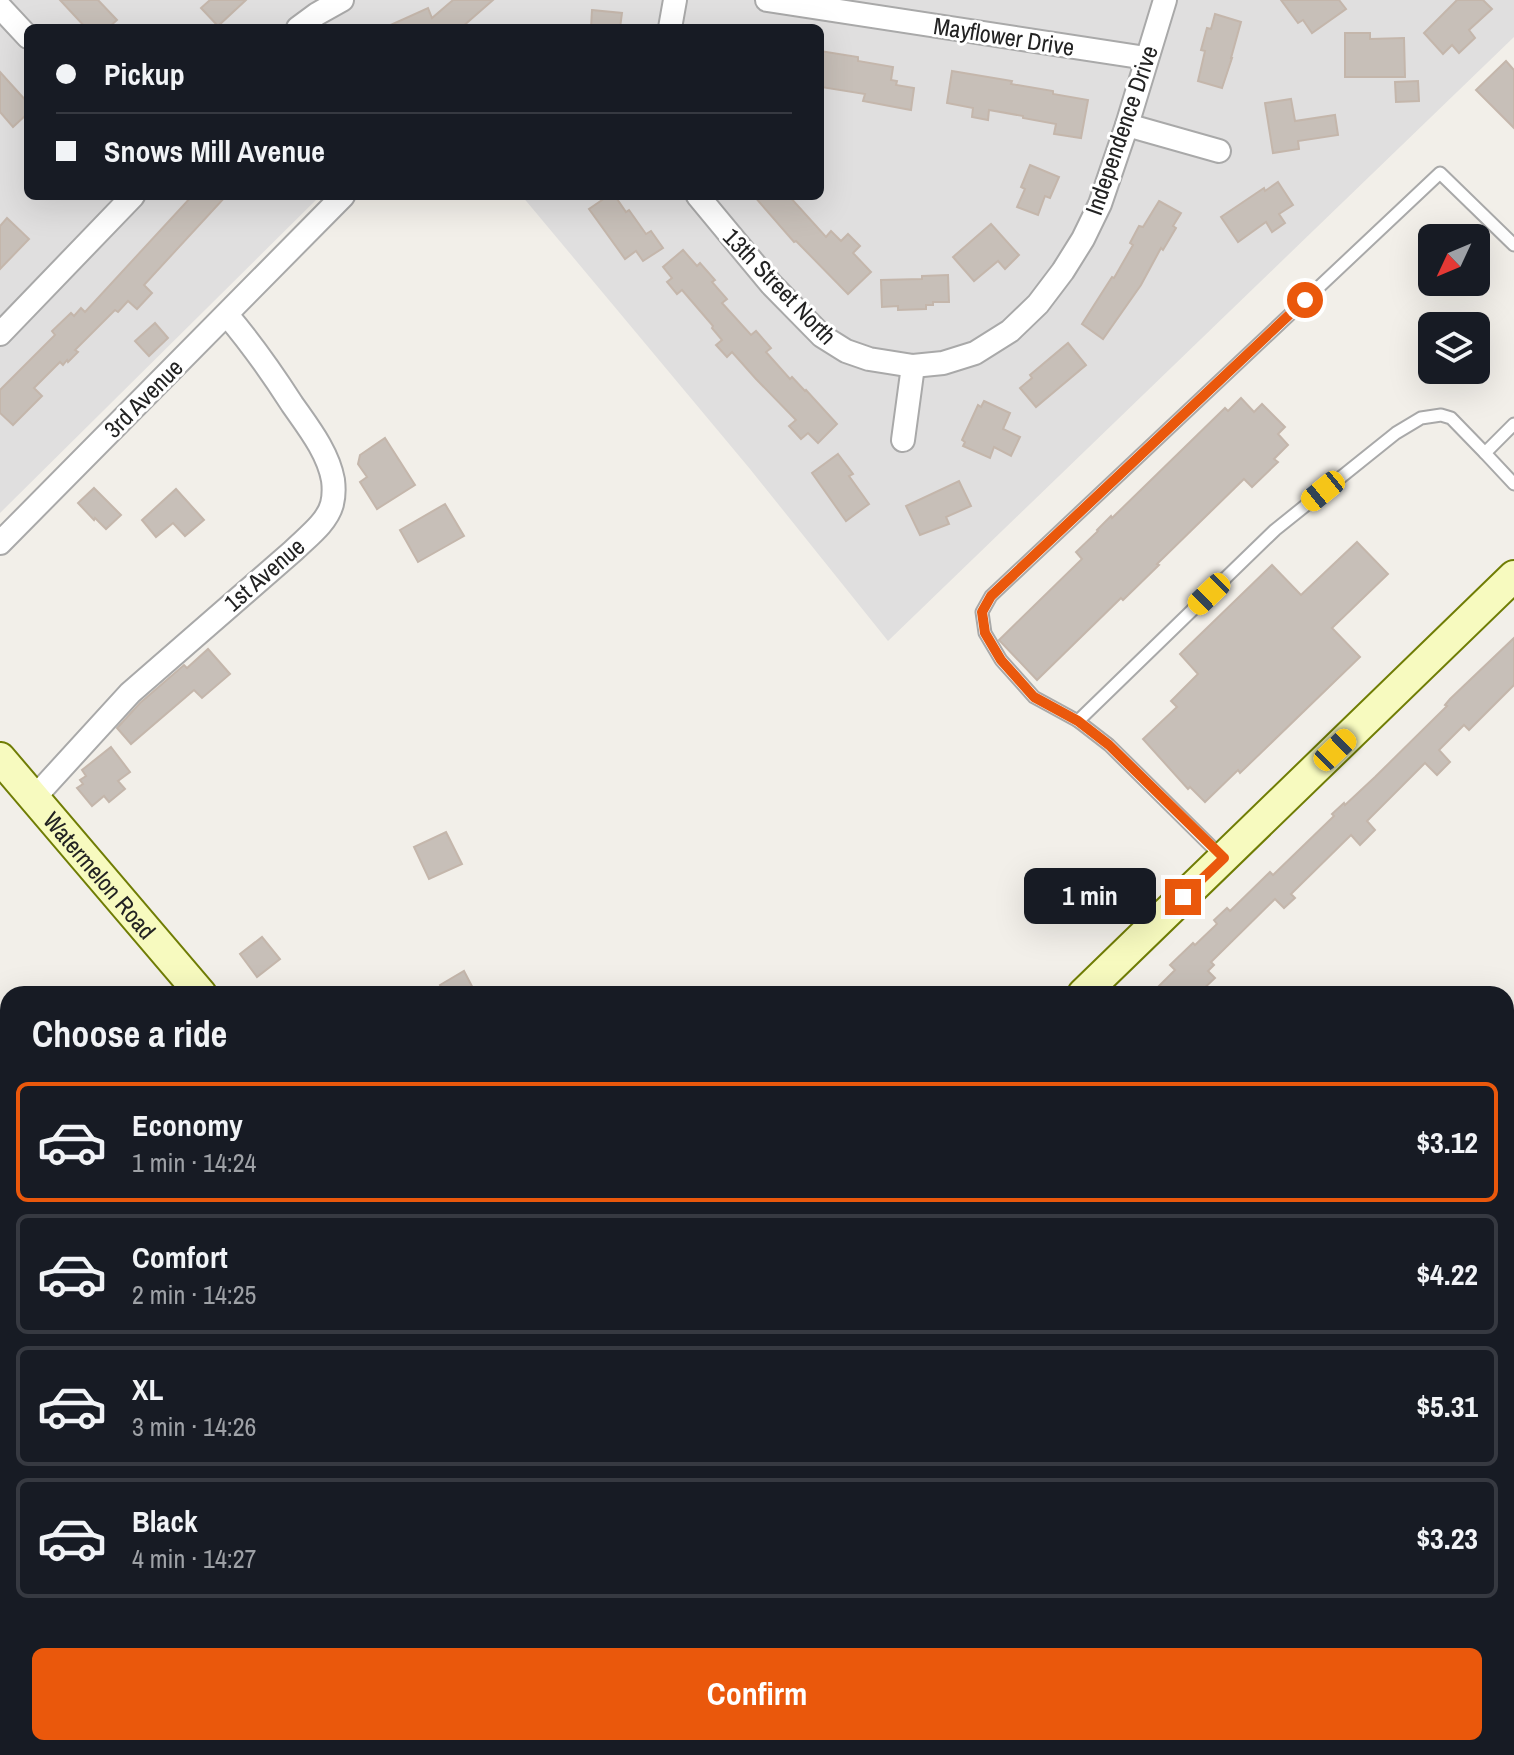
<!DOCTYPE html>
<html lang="en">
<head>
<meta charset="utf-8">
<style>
  body { margin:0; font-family:"Archivo Narrow",sans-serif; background:#242831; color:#f1f3f6; height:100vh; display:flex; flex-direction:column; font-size:30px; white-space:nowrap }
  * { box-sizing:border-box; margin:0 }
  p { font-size:26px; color:#9ea1a6 }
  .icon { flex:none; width:44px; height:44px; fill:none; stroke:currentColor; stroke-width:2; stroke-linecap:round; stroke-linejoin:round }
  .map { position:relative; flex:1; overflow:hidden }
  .drawer { position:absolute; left:0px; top:986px; width:1514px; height:770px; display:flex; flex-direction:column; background:#171b24; border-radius:24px 24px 0 0; box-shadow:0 8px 32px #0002 }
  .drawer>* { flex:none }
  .top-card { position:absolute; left:24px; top:24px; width:800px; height:176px; border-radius:12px; box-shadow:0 8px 32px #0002; display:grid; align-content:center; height:176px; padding:0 32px; background:#171b24 }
  .needle { width:52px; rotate:226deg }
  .controls { position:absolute; left:1418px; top:224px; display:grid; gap:16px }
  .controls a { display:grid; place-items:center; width:72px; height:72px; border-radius:12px; background:#171b24; box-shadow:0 8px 32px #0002; font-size:40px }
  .end { position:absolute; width:36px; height:36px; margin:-18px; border:10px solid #ea580c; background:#fff; box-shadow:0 0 0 4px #fff }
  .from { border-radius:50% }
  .bubble { position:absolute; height:56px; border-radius:12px; background:#171b24; box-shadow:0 8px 32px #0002; font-size:26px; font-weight:700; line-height:56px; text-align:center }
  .car { position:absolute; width:24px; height:48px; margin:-24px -12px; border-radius:10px; box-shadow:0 0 6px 2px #0007; background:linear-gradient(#f5c518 24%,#345 0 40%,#f5c518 0 76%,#345 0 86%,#f5c518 0) }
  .top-card b { display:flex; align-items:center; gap:28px; height:76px; font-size:30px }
  .top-card b+b { border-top:2px solid #363941 }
  .top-card i { width:20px; height:20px; background:#f1f3f6 }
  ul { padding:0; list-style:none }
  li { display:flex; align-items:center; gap:24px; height:120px; margin:0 16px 12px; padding:0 16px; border:4px solid #363941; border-radius:12px }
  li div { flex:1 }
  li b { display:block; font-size:30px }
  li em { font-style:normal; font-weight:700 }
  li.active { border-color:#ea580c }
  li>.icon { width:72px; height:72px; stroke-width:1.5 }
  h2 { padding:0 32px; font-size:36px; line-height:96px }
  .button { display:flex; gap:16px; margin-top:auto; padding:16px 32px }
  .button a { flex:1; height:92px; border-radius:12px; background:#ea580c; color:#fff; font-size:32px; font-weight:700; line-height:92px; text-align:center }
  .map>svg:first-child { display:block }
</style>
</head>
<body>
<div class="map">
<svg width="1514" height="1755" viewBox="0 0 1514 1755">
  <rect width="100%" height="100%" fill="#f2efe9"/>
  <!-- residential -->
  <path fill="#e0dfdf" d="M0 0H1514V37L888 641 750 469 522 196H820V28H28V196H320L0 513Z"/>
  <!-- forest -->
  <path fill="#add19e" d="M1218 1748H1286V1755H1217Z"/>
  <!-- building -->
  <g fill="#c7bfb8" stroke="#c4b6ab" stroke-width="2">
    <path d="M60 0H98L117 20 108 28H86Z"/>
    <path d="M210 0H246L218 26 201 8Z"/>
    <path d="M453 0H493L461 28H384L428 8 432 18Z"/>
    <path d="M1281 0H1339L1346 9 1312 33 1303 20 1298 23Z"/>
    <path d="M1457 0H1483L1492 9 1469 30 1475 38 1459 53 1452 45 1443 54 1424 33Z"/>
    <path d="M592 10 622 13 620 28H591Z"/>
    <path d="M1215 14 1241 22 1231 58H1232L1222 88 1198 81 1205 51 1201 50 1207 28 1211 29Z"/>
    <path d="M1345 33H1370V39L1404 38 1405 77H1345Z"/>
    <path d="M820 51 858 57V61L893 67 891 80 897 81 896 85 914 88 911 110 863 101 865 94 821 87Z"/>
    <path d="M1506 61 1514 70V128L1476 90Z"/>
    <path d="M952 71 1012 81 1011 84 1053 91V94L1088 100 1081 138 1054 134 1056 124 1023 118V116L989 110 988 120 972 117 973 108 947 103Z"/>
    <path d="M0 72 28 103V113L13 127 0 112Z"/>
    <path d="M1418 81 1419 101 1396 102 1395 82Z"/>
    <path d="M1291 99 1295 121 1335 115 1338 135 1298 141 1299 149 1273 153 1265 103Z"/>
    <path d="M1030 165 1059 177 1050 198 1045 196 1038 215 1017 207 1025 189 1021 187Z"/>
    <path d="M1278 182 1293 205 1279 214 1285 223 1272 232 1266 222 1238 242 1221 217 1264 188 1265 191Z"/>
    <path d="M192 196H226L144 285 152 293 137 309 128 301 118 312 115 310 75 350 78 352 68 362 67 360 63 365 60 362 34 388 42 396 13 425 0 413V390L55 335 52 331 71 313 74 316 81 308 85 312Z"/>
    <path d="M608 196H615L626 212 629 210 646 234 651 231 663 248 643 261 636 251 625 259 589 209Z"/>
    <path d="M754 196H789L826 237 831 231 841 241 848 234 860 246 853 253 871 272 848 294 796 241 794 242Z"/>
    <path d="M1159 201 1181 213 1173 226 1176 228 1163 250 1161 248 1141 285 1103 339 1082 324 1112 277 1114 278 1133 245 1130 243 1139 226 1143 227Z"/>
    <path d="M7 218 29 239 0 269V226Z"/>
    <path d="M991 224 1019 255 1005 269 998 261 974 281 953 257Z"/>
    <path d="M683 250 697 266 700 263 715 280 712 282 727 299 722 303 751 335 756 331 771 348 766 352 790 379 792 377 805 391 806 390 837 424 818 443 808 433 801 439 789 426 796 420 756 379 732 352 727 357 716 345 722 340 712 328 713 326 682 290 677 294 667 282 672 278 663 267Z"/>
    <path d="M948 275 949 302H933V305H926V309L898 310V306L882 307 881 280 922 279V276Z"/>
    <path d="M155 323 168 338 149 356 135 341Z"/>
    <path d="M1068 343 1086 365 1036 407 1020 388 1032 378 1030 375Z"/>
    <path d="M1241 398 1254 412 1262 404 1285 427 1278 434 1288 445 1274 459 1278 462 1252 487 1244 479 1157 564 1159 565 1123 600 1121 598 1037 680 999 640 1082 559 1076 552 1098 531 1097 530 1111 516 1112 518 1225 408 1228 411Z"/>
    <path d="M984 401 1010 413 1003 429 1020 437 1011 456 994 447 990 458 963 446 965 442 962 440 978 405 981 407Z"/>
    <path d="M385 438 415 485 377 509 360 482 367 477 358 464 360 455Z"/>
    <path d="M838 454 853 474 849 476 869 504 846 521 812 473Z"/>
    <path d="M959 481 971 506 946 517 949 524 920 535 906 506Z"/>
    <path d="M94 488 121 515 106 529 95 518 94 520 78 503Z"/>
    <path d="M176 489 204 520 185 536 173 523 156 537 142 520Z"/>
    <path d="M445 504 464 536 418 562 400 530Z"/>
    <path d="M1357 542 1388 574 1332 628 1360 657 1240 773 1238 770 1205 802 1190 787 1188 789 1143 739 1177 707 1171 701 1198 674 1180 654 1272 565 1301 595Z"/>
    <path d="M1514 638V685L1469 730 1464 725 1439 750 1450 762 1437 775 1425 763 1367 821 1375 830 1360 845 1351 835 1291 894 1295 898 1284 908 1275 899 1211 962 1214 965 1208 971 1215 978 1198 994H1151L1175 970 1170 965 1193 943 1195 945 1217 924 1214 920 1227 908 1230 911 1270 872 1273 875 1334 816 1332 814 1344 803 1345 805 1375 777 1447 706 1445 705 1450 699Z"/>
    <path d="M208 649 230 674 202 698 194 690 131 744 117 728 140 703 184 665 187 668Z"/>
    <path d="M111 747 130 772 118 781 125 789 109 802 104 796 92 806 77 788 83 784 80 780 86 776 82 770Z"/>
    <path d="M446 832 462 864 429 879 414 847Z"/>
    <path d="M262 937 280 959 257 977 240 954Z"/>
    <path d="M464 971 476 994H445L440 985Z"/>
  </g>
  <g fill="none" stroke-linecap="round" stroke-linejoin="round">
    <!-- service casing -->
    <g stroke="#a9a9a9" stroke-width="15">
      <g id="service">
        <path d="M1514 424 1485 453 1514 484"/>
        <path d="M1078 721 1275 530 1396 433 1421 418 1441 415 1451 418 1485 453"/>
        <path d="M1223 858 1109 745 1078 721 1034 697 1001 660 985 633 982 612 991 596 1440 173 1514 245"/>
        <path d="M0 1746 8 1739"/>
      </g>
    </g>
    <!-- minor casing -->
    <g stroke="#a9a9a9" stroke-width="26">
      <g id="minor">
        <path d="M767 0 1146 58"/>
        <path d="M0 7 28 37"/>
        <path d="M298 28 317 14 342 0"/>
        <path d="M670 28 675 0"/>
        <path d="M1127 125 1219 151"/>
        <path d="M698 196 771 284 822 336 846 351 869 359 913 366 943 363 975 353 1010 331 1038 304 1063 271 1083 239 1100 204 1127 125 1165 0"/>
        <path d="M0 334 133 196"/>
        <path d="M903 440 913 366"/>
        <path d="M0 543 343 196"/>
        <path d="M34 798 130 693 293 551C306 538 327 523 332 504 334 496 334 488 333 480 328 452 308 427 292 404 272 373 251 343 227 315"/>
        <path d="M1506 1122 1514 1119"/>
        <path d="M1506 1683 1514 1665"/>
        <path d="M941 1748 949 1755"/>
        <path d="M1120 1748 1124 1755"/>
        <path d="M272 1755 279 1748"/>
      </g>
    </g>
    <!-- secondary casing -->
    <g stroke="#707d05" stroke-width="34">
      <g id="secondary">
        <path id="s1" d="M0 758 201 994"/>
        <path d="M1083 994 1514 576"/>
        <path d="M1506 1735 1514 1739"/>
      </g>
    </g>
    <!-- trunk casing -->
    <g stroke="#dc2a67" stroke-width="40">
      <g id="trunk">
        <path d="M0 1621 8 1631"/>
        <path d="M0 1700 8 1710"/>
        <path d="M39 1748 45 1755"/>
        <path d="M106 1748 112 1755"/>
      </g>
    </g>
    <!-- service -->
    <use href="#service" stroke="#fff" stroke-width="11"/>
    <!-- minor -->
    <use href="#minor" stroke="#fff" stroke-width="22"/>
    <!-- secondary -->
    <use href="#secondary" stroke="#f7fabf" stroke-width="30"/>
    <!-- trunk -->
    <use href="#trunk" stroke="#f2b4a3" stroke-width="36"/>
  </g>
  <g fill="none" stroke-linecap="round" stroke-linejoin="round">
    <!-- route -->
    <path stroke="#ea580c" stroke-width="10" d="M1183 897 1224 858 1109 745 1078 721 1034 697 1001 660 985 633 982 612 991 596 1305 300"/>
  </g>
  <g text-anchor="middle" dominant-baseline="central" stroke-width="6" stroke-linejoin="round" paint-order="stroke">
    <!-- street labels -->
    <g font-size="24" fill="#222" stroke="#fff">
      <text transform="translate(1004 36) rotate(9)">Mayflower Drive</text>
      <text transform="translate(1121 130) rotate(-71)">Independence Drive</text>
      <text transform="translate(780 286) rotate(46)">13th Street North</text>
      <text transform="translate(143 398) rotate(-45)">3rd Avenue</text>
      <text transform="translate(264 574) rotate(-41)">1st Avenue</text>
      <text stroke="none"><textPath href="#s1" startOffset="154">Watermelon Road</textPath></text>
    </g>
  </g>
</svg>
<div class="controls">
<a><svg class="needle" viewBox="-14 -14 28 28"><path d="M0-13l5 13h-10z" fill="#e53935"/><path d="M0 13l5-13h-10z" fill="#9ea1a6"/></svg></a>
<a><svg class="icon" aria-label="layers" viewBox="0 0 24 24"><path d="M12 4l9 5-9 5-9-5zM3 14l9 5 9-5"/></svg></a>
</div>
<i class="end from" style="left:1305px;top:300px"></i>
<i class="end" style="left:1183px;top:897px"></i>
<div class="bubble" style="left:1024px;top:868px;width:132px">1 min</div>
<i class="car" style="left:1323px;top:491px;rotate:231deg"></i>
<i class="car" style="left:1209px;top:594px;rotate:226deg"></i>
<i class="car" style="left:1335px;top:750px;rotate:46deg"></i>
<div class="top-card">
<b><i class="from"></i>Pickup</b>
<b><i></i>Snows Mill Avenue</b>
</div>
<section class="drawer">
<h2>Choose a ride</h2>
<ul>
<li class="active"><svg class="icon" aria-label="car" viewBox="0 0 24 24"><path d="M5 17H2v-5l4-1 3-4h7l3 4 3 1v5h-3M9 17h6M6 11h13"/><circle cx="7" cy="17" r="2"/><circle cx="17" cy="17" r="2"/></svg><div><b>Economy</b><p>1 min · 14:24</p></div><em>$3.12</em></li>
<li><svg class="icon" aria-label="car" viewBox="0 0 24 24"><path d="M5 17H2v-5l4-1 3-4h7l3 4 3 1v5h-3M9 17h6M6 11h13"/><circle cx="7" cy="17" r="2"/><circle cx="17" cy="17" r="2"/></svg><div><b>Comfort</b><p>2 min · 14:25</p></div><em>$4.22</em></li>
<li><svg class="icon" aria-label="car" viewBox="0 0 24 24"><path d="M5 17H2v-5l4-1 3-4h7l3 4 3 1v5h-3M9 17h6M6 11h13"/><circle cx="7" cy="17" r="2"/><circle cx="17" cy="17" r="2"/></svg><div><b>XL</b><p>3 min · 14:26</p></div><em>$5.31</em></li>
<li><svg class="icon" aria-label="car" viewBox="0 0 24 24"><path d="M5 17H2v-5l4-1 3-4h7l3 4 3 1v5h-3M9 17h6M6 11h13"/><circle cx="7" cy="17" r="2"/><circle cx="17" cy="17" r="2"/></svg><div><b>Black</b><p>4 min · 14:27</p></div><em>$3.23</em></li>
</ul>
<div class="button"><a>Confirm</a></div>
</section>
</div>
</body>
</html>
